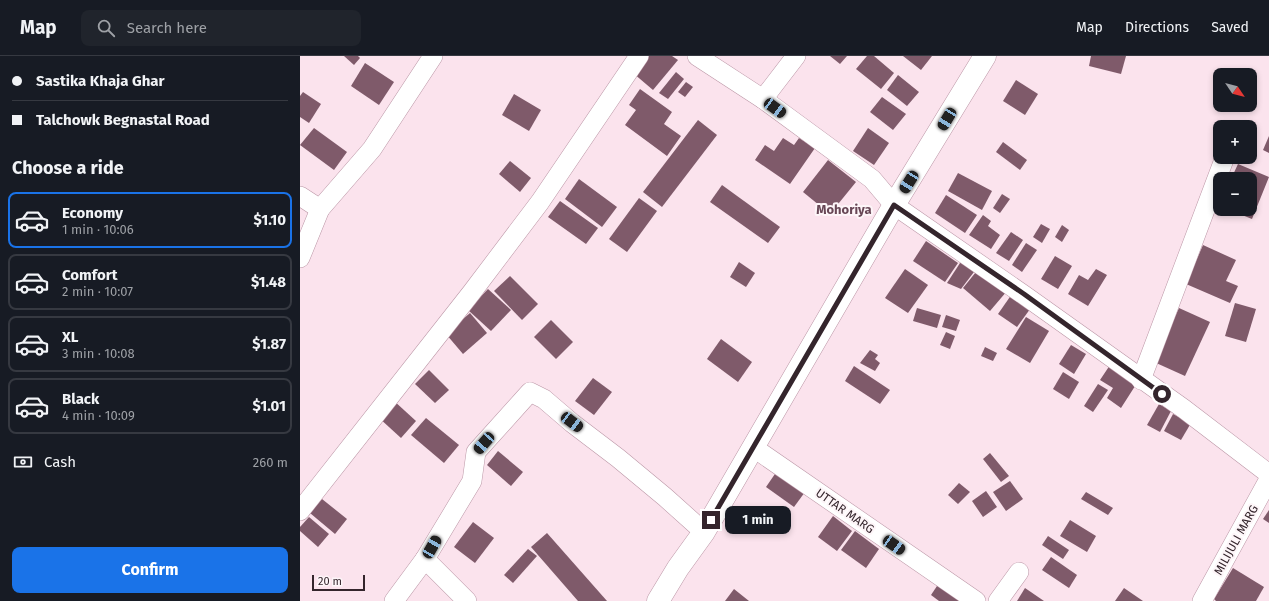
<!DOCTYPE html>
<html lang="en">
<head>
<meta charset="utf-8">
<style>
  body { margin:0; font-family:"Fira Sans",sans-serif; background:#20242c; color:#f1f3f6; height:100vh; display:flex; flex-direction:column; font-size:15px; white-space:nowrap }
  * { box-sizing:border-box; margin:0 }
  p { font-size:13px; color:#9ea1a6 }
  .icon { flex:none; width:22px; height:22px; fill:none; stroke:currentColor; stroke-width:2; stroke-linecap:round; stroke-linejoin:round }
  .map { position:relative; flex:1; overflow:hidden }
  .side { display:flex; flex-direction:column; background:#171b24; width:300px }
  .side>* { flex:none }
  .banner { display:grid; align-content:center; height:88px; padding:0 12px; background:#171b24 }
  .needle { width:26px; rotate:125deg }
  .tools { position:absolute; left:913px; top:12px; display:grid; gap:8px }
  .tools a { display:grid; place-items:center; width:44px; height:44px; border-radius:8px; background:#171b24; box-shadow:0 2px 6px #0003; font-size:20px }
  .scale { position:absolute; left:12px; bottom:10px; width:53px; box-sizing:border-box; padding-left:4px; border:2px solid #34252c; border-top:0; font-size:11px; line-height:14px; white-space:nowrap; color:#34252c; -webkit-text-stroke:3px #fdf5f8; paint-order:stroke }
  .end { position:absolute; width:18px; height:18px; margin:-9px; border:5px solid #34252c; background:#fff; box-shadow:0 0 0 2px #fff }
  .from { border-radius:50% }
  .bubble { position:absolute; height:28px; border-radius:8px; background:#171b24; box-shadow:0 2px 6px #0003; font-size:13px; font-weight:700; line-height:28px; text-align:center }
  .car { position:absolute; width:12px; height:24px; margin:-12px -6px; border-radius:5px; box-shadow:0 0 3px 1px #0007; background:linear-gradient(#222 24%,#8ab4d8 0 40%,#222 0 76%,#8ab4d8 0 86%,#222 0) }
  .banner b { display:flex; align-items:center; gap:14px; height:38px; font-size:15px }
  .banner b+b { border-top:1px solid #363941 }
  .banner i { width:10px; height:10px; background:#f1f3f6 }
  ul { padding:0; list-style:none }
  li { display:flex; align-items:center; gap:12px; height:56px; margin:0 8px 6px; padding:0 4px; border:2px solid #363941; border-radius:8px }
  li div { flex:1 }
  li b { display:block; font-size:15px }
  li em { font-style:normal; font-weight:700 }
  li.active { border-color:#1a73e8 }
  li>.icon { width:36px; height:36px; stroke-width:1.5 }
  h2 { padding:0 12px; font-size:18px; line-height:48px }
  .pay { display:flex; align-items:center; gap:10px; height:44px; padding:0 12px; font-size:15px }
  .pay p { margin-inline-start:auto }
  .cta { display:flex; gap:8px; margin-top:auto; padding:8px 12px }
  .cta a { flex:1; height:46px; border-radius:8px; background:#1a73e8; color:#fff; font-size:16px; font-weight:700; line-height:46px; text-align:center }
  header { display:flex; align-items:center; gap:24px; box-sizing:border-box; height:56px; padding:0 20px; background:#171b24; border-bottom:1px solid #363941 }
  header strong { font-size:19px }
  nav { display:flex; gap:22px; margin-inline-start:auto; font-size:14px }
  .search { width:280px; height:36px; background:#20242c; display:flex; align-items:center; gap:10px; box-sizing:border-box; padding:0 14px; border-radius:8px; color:#9ea1a6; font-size:15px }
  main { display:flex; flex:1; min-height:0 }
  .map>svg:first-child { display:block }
</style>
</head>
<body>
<header>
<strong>Map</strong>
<div class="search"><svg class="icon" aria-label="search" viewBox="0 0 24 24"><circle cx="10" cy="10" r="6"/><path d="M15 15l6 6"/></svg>Search here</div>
<nav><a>Map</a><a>Directions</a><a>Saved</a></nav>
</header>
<main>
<section class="side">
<div class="banner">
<b><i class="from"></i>Sastika Khaja Ghar</b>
<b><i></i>Talchowk Begnastal Road</b>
</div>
<h2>Choose a ride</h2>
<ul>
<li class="active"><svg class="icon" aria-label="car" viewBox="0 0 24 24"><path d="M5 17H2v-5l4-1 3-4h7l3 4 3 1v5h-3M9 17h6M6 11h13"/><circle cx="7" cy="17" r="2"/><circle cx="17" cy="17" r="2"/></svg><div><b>Economy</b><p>1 min · 10:06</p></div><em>$1.10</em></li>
<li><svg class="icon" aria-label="car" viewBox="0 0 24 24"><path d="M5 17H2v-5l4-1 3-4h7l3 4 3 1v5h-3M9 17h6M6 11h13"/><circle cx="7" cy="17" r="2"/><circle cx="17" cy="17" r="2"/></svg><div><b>Comfort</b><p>2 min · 10:07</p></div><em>$1.48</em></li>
<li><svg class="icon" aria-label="car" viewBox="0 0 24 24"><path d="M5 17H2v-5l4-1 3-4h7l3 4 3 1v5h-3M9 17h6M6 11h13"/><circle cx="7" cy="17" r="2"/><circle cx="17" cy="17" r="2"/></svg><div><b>XL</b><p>3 min · 10:08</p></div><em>$1.87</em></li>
<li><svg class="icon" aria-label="car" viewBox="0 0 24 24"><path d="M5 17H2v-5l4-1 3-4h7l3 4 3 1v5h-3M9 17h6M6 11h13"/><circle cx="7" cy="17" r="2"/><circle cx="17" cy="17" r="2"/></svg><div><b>Black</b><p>4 min · 10:09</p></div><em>$1.01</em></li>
</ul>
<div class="pay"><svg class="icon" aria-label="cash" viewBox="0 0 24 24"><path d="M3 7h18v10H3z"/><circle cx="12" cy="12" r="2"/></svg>Cash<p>260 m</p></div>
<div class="cta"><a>Confirm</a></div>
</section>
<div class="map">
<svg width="969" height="545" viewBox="0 0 969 545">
  <rect width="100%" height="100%" fill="#fbe3ed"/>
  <!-- building -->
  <g fill="#7f5a6a">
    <path d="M44 0H58L60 2 54 9Z"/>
    <path d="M348 0H372L378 4 353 34 333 17Z"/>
    <path d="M530 0H547L540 8Z"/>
    <path d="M567 0H574L594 17 581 33 556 13Z"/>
    <path d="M603 0H632L621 14Z"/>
    <path d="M791 0H826L821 18 789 10Z"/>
    <path d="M65 7 94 26 79 49 51 30Z"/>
    <path d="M376 16 384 23 368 43 359 37Z"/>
    <path d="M598 19 619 36 607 50 587 34Z"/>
    <path d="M716 24 738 38 725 59 703 45Z"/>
    <path d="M386 26 393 31 385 41 378 36Z"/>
    <path d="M340 33 372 56 364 68 381 80 367 100 325 69 336 54 329 49Z"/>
    <path d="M3 36 21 48 9 67 0 61V40Z"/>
    <path d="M214 38 241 54 229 75 202 59Z"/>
    <path d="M582 41 606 58 593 74 570 56Z"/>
    <path d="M398 64 417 79 362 151 343 136Z"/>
    <path d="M14 72 47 96 34 114 0 89Z"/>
    <path d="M568 72 589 87 574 109 553 95Z"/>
    <path d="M969 80V97L963 94Z"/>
    <path d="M483 82 494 89 499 82 515 92 490 128 455 104 465 89 474 95Z"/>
    <path d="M703 86 727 104 720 114 696 96Z"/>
    <path d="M528 104 556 126 530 158 503 136Z"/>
    <path d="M210 105 231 122 220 136 199 118Z"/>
    <path d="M938 108 969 121 952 163 927 153H950V123H931Z"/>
    <path d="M658 117 692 135 682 154 648 135Z"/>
    <path d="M279 123 317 151 302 171 265 143Z"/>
    <path d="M422 129 480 171 468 187 410 146Z"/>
    <path d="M702 138 710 143 700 157 693 152Z"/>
    <path d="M646 139 677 159 665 177 635 157Z"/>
    <path d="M339 142 357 155 327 196 309 183Z"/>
    <path d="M260 145 298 172 286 188 248 161Z"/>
    <path d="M683 159 691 165 688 170 700 179 691 193 669 179Z"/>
    <path d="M741 168 750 173 742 187 733 181Z"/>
    <path d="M762 169 769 174 762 186 755 181Z"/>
    <path d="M711 176 723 184 709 205 696 197Z"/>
    <path d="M626 185 658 207 645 226 613 205Z"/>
    <path d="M726 187 737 194 722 216 712 209Z"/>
    <path d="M903 189 936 204 926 225 938 230 930 247 886 228Z"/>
    <path d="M755 200 772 210 758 233 741 223Z"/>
    <path d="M662 204 677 212 661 233 647 227Z"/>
    <path d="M439 206 455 217 446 231 430 221Z"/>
    <path d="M680 211 707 235 690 255 663 232Z"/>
    <path d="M605 213 628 229 608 257 585 242Z"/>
    <path d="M796 213 807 219 788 250 768 238 779 219 788 224Z"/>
    <path d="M210 220 238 248 222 264 194 235Z"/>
    <path d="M188 233 211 254 191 275 168 254Z"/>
    <path d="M714 235 733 249 717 271 698 258Z"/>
    <path d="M935 247 956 253 946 286 925 280Z"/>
    <path d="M617 252 641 259 637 272 613 265Z"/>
    <path d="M879 252 910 266 885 320 854 306Z"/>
    <path d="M170 257 187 277 163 298 146 278Z"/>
    <path d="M646 259 660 264 656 275 642 271Z"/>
    <path d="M726 261 749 275 730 307 706 293Z"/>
    <path d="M251 264 273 286 256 303 234 281Z"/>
    <path d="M646 276 655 280 650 293 640 289Z"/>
    <path d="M421 283 452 306 438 326 407 303Z"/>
    <path d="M771 289 786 298 774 318 759 308Z"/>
    <path d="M685 291 697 297 693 305 681 300Z"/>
    <path d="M570 294 578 299 575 303 580 307 575 315 560 307Z"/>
    <path d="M810 309 837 327 821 352 807 342 813 332 800 324Z"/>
    <path d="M554 310 590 334 580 348 545 325Z"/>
    <path d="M129 314 149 334 135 347 115 328Z"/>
    <path d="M763 316 779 326 769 343 753 333Z"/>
    <path d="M293 322 312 336 294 359 275 345Z"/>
    <path d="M798 328 808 334 793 356 784 350Z"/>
    <path d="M93 344 116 365 101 382 78 361Z"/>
    <path d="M859 348 871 355 860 376 847 369Z"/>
    <path d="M873 358 891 367 881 384 864 375Z"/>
    <path d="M126 362 159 389 144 407 111 379Z"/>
    <path d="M198 395 223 416 211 430 187 409Z"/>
    <path d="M690 397 709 420 701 426 683 403Z"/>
    <path d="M477 415 505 436 494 451 466 431Z"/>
    <path d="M710 425 723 443 706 455 693 436Z"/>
    <path d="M659 427 670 436 658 448 648 439Z"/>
    <path d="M686 435 697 451 683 461 672 445Z"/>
    <path d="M786 436 813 452 808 459 781 443Z"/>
    <path d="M22 443 47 463 35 478 10 457Z"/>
    <path d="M969 454V467L963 463Z"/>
    <path d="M533 460 552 475 537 495 518 481Z"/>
    <path d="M9 461 29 478 18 491 0 475V471Z"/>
    <path d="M770 464 796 480 787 496 760 480Z"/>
    <path d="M173 466 194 482 175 507 154 491Z"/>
    <path d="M555 475 579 493 566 512 541 494Z"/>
    <path d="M247 477 307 545H278L231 491Z"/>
    <path d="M748 480 769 494 763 503 742 489Z"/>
    <path d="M228 493 237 500 213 527 204 519Z"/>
    <path d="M751 501 777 519 769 532 742 514Z"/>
    <path d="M933 512 964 531 956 545H916L914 543Z"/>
    <path d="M641 524 668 545H639L631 539Z"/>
    <path d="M725 532 744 545H717Z"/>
    <path d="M824 532 843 545H815Z"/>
    <path d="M434 533 449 545H425Z"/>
  </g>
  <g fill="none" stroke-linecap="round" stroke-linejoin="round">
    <!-- street casing -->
    <g stroke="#bb96a6" stroke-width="20">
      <g id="street">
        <path d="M397 0 463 43 572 123 594 149 724 239 884 353 969 418"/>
        <path d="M463 43 496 0"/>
        <path d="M0 140 20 153"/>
        <path d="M0 202 20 153 72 93 133 0"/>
        <path d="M841 324 925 101"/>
        <path d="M454 392 676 545"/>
        <path d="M0 455 172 236 240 146 339 0"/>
        <path d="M125 503 172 425 176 396 230 336 244 343 272 367 318 402 365 441 404 476"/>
        <path d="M94 545 125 503 167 545"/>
        <path d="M698 545 719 516"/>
        <path d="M902 545 969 423"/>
      </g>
    </g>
    <!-- secondary casing -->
    <g stroke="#bb96a6" stroke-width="23">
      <path id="secondary" d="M358 545 378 512 404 476 594 149 685 0"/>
    </g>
    <!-- street -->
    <use href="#street" stroke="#fff" stroke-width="19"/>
    <!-- secondary -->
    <use href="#secondary" stroke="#fff" stroke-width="22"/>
  </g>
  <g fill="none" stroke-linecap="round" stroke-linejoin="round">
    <!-- route -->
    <path stroke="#34252c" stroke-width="5" d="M411 464 594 149 724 238 862 338"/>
  </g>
  <g text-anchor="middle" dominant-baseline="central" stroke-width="4" stroke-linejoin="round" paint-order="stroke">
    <!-- street labels -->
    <g font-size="12" fill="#34252c" stroke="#fdf5f8">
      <text transform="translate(545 455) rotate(35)">UTTAR MARG</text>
      <text transform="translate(936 484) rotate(-61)">MILIJULI MARG</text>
    </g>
    <!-- neighbourhood labels -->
    <g font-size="13" font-weight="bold" fill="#684756" stroke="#fdf5f8">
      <text x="544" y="153">Mohoriya</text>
    </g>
  </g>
</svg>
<div class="tools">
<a><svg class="needle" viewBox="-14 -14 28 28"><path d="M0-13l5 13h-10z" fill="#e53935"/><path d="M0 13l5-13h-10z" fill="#9ea1a6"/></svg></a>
<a>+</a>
<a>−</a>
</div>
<div class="scale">20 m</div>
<i class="end from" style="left:862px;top:338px"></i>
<i class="end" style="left:411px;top:464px"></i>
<div class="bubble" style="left:425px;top:450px;width:66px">1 min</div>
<i class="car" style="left:475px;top:52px;rotate:126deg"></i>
<i class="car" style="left:647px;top:63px;rotate:211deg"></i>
<i class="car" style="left:609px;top:126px;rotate:212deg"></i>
<i class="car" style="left:272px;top:366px;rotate:127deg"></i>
<i class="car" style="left:184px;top:387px;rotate:221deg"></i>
<i class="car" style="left:594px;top:489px;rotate:125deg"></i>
<i class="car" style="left:132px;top:491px;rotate:30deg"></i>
</div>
</main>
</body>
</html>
